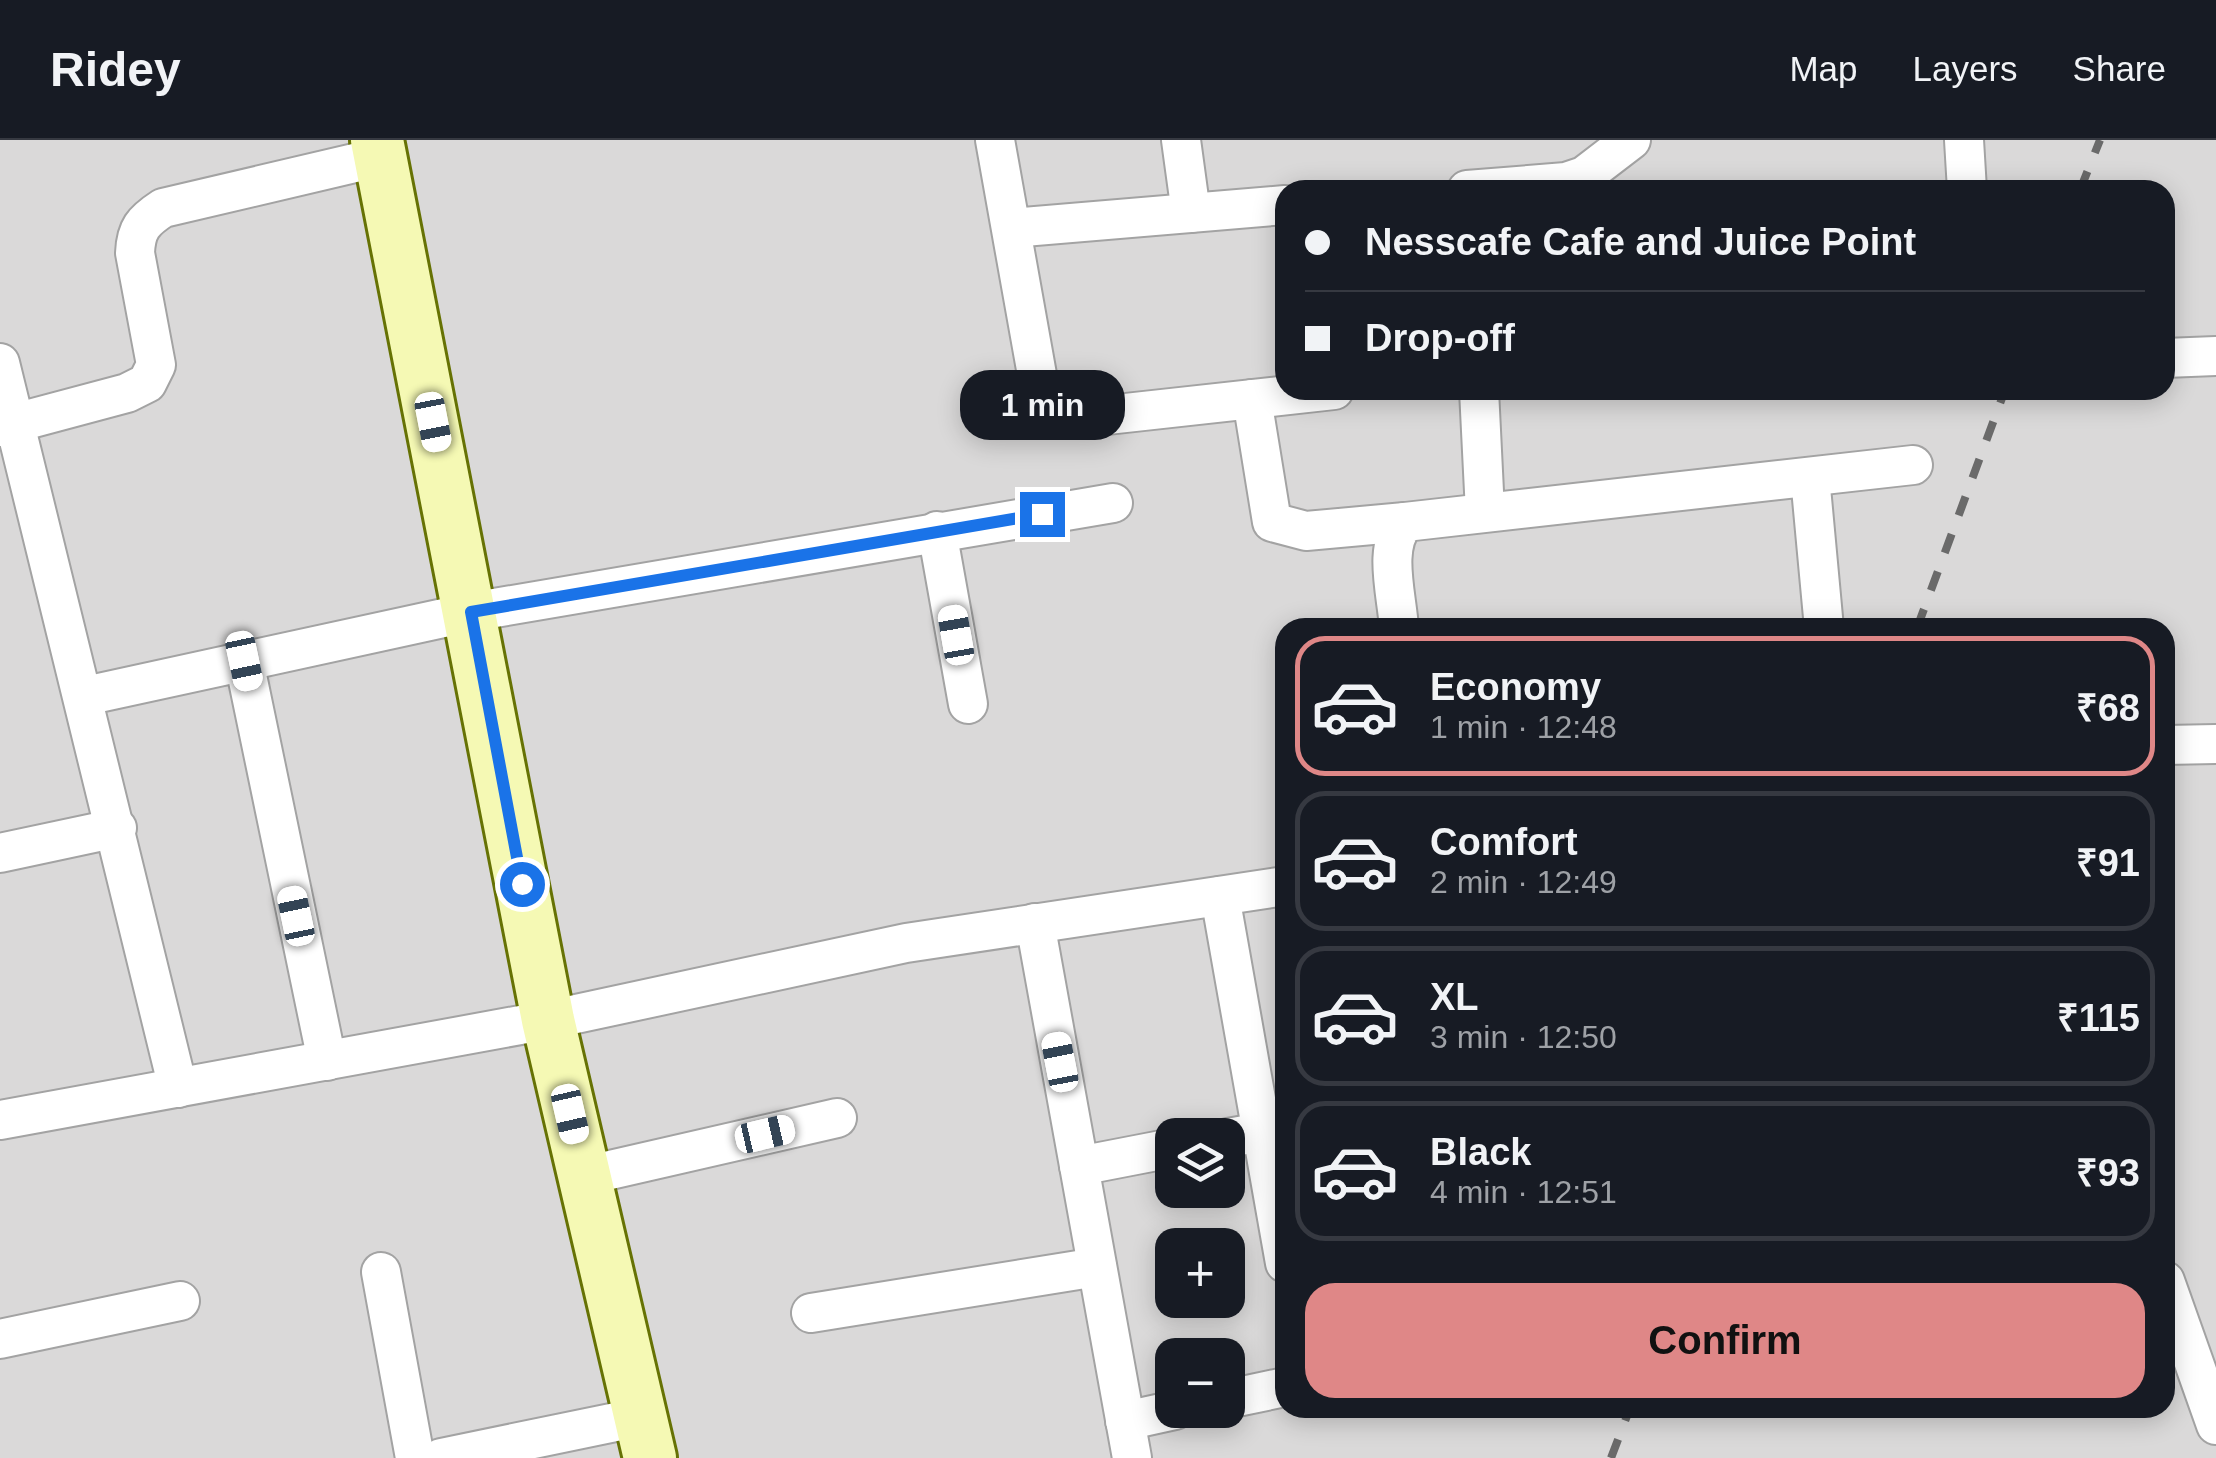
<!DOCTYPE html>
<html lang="en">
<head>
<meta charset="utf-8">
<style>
  body { margin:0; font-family:Arial,sans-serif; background:#242831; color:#f1f3f6; height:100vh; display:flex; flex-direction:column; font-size:38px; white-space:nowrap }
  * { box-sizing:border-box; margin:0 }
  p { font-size:32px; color:#9ea1a6 }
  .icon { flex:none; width:55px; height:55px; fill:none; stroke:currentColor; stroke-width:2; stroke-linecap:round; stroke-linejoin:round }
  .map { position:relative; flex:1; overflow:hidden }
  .drawer { position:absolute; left:1275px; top:478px; width:900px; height:800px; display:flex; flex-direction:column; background:#171b24; border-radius:30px; box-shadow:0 5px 25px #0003 }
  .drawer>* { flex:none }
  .guide { position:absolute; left:1275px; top:40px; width:900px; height:220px; border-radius:30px; box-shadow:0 5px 25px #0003; display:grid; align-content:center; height:220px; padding:0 30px; background:#171b24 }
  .buttons { position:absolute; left:1155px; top:978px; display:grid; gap:20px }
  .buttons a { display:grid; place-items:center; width:90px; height:90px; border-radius:20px; background:#171b24; box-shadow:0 5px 25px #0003; font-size:50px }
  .end { position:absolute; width:45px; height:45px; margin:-22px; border:12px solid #1a73e8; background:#fff; box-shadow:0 0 0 5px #fff }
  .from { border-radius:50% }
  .bubble { position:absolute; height:70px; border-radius:30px; background:#171b24; box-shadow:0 5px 25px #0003; font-size:32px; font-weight:600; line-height:70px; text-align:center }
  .car { position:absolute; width:30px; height:60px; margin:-30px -15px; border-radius:12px; box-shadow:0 0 8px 2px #0007; background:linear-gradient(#fff 24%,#345 0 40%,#fff 0 76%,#345 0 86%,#fff 0) }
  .guide b { display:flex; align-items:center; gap:35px; height:95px; font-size:38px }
  .guide b+b { border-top:2px solid #363941 }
  .guide i { width:25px; height:25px; background:#f1f3f6 }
  ul { padding:18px 0 0; list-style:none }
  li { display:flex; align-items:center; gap:30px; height:140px; margin:0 20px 15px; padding:0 10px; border:5px solid #363941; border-radius:30px }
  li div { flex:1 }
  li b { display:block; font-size:38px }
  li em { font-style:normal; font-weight:600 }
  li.current { border-color:#df8787 }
  li>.icon { width:90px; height:90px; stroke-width:1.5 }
  .action { display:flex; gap:20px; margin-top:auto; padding:20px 30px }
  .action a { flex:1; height:115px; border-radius:30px; background:#df8787; color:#111; font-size:40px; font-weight:600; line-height:115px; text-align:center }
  header { display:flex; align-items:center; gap:60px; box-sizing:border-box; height:140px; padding:0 50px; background:#171b24; border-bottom:2px solid #363941 }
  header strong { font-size:48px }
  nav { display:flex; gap:55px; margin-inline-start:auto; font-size:35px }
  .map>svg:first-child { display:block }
</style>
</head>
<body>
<header>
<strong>Ridey</strong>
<nav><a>Map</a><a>Layers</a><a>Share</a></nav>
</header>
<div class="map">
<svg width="2216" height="1318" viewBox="0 0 2216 1318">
  <rect width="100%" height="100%" fill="#eeeae2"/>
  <!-- residential -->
  <path fill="#dad9d9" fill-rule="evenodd" d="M0 0H2216V1318H0ZM1285 50H2165V250H1285ZM1285 488H2165V1268H1285ZM1172 995H1228V1050H1172ZM1172 1105H1228V1160H1172ZM1172 1215H1228V1270H1172Z"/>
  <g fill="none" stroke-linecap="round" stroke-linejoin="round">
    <!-- street casing -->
    <g stroke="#a3a3a3" stroke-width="42">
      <g id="street">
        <path d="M995 0 1039 246 1064 272 1080 278 1334 250"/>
        <path d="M1181 0 1191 73"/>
        <path d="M1964 0 1967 50"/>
        <path d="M1467 50 1566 42 1584 36 1631 0"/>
        <path d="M1012 88 1285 65"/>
        <path d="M2165 218 2216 216"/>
        <path d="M0 223 178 948"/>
        <path d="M1479 250 1485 372"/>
        <path d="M1252 259 1272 382 1306 391 1405 382"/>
        <path d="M0 287 127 253 147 243 156 225 135 113C136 89 143 81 163 68L380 17"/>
        <path d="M1810 337 1824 488"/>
        <path d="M937 391 968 564"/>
        <path d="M1399 488C1397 455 1382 407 1405 382L1913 325"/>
        <path d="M244 521 327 921"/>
        <path d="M85 556 471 472 1113 363"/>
        <path d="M2165 605 2216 604"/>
        <path d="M0 713 117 688"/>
        <path d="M1220 756 1285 1123"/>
        <path d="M1035 783 1132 1318"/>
        <path d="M0 980 548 880 906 803 1285 746"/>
        <path d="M1228 998 1262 992"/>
        <path d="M1079 1026 1172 1008"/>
        <path d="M584 1036 837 978"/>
        <path d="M381 1132 415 1318"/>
        <path d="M2165 1141 2216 1285"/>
        <path d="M811 1173 1097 1127"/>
        <path d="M0 1199 180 1161"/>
        <path d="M1228 1259 1285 1247"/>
        <path d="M1125 1281 1175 1270"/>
        <path d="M441 1318 640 1277"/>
      </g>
    </g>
    <!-- secondary casing -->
    <g stroke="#667204" stroke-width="58">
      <path id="secondary" d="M377 0 548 880 650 1318"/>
    </g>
    <!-- street -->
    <use href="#street" stroke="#fff" stroke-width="38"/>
    <!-- secondary -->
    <use href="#secondary" stroke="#f5f9b4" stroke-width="52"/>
    <!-- rail -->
    <g stroke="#6a6a6a" stroke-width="8" stroke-dasharray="20 20" stroke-linecap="butt">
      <path d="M2080 50 2100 0"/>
      <path d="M1917 488 2005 250"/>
      <path d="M1611 1318 1630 1268"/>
    </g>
  </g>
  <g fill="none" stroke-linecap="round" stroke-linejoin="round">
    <!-- route -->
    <path stroke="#1a73e8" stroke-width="12" d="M522 744 471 472 1042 374"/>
  </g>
</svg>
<div class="buttons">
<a><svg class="icon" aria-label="layers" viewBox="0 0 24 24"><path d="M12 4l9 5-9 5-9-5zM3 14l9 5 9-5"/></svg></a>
<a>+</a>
<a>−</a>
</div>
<i class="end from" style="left:522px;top:744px"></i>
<i class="end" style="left:1042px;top:374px"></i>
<div class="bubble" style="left:960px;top:230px;width:165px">1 min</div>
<i class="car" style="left:433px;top:282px;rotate:169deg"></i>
<i class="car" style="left:956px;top:495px;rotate:350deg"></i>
<i class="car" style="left:244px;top:521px;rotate:168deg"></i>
<i class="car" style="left:296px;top:776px;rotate:348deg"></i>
<i class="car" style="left:1060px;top:922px;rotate:349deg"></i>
<i class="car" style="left:570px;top:974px;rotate:167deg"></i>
<i class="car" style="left:765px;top:994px;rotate:77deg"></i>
<div class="guide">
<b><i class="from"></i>Nesscafe Cafe and Juice Point</b>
<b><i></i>Drop-off</b>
</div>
<section class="drawer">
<ul>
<li class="current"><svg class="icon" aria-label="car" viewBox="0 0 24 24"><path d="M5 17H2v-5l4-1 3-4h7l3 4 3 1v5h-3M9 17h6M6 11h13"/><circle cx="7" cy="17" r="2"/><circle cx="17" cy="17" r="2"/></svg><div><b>Economy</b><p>1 min · 12:48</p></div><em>₹68</em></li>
<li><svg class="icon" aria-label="car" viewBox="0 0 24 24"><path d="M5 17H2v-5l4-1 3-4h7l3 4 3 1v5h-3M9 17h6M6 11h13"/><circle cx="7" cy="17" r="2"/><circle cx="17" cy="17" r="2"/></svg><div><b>Comfort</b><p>2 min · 12:49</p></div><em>₹91</em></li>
<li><svg class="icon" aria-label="car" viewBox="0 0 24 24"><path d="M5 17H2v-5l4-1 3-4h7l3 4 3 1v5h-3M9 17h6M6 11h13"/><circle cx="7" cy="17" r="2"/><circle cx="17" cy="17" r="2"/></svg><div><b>XL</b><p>3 min · 12:50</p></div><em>₹115</em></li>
<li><svg class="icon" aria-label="car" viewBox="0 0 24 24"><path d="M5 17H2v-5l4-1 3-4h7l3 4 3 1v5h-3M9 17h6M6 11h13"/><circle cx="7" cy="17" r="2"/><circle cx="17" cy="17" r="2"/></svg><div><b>Black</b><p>4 min · 12:51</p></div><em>₹93</em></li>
</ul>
<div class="action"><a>Confirm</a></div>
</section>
</div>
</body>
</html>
